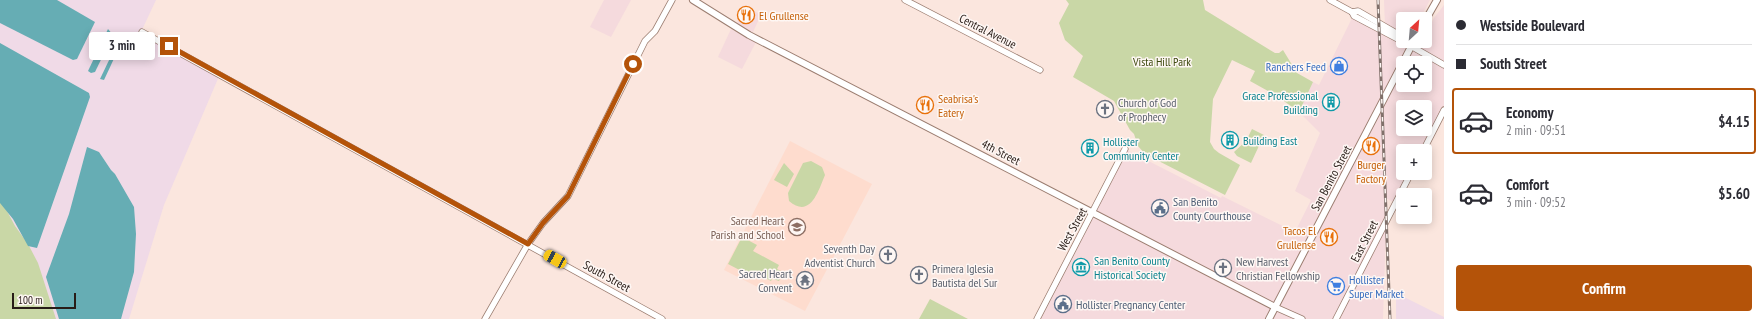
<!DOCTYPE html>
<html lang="en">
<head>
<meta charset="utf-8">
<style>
  body { margin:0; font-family:"PT Sans Narrow",sans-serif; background:#f2f2f3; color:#2b2b33; height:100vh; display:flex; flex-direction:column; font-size:15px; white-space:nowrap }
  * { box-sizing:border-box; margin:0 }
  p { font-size:13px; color:#7c7c81 }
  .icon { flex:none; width:22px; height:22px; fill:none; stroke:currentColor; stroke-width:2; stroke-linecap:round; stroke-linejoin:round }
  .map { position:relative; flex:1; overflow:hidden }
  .side { display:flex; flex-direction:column; background:#fff; width:320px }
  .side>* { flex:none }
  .top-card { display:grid; align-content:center; height:88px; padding:0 12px; background:#fff }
  .needle { width:26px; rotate:26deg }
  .fabs { position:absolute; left:1396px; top:12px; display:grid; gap:8px }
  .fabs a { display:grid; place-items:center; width:36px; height:36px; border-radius:4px; background:#fff; box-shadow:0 2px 10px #0003; font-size:20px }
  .scale { position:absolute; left:12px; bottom:10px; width:64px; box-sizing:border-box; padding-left:4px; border:2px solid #281c17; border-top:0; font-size:11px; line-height:14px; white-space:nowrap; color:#281c17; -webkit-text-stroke:3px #fef7f4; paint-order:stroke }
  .end { position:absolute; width:18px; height:18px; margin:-9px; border:5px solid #b45309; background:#fff; box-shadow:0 0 0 2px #fff }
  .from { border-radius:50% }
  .bubble { position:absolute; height:28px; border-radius:4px; background:#fff; box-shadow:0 2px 10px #0003; font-size:13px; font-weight:700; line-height:28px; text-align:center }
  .car { position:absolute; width:12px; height:24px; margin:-12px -6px; border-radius:5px; box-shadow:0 0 3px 1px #0007; background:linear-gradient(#f5c518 24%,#345 0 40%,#f5c518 0 76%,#345 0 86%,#f5c518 0) }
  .top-card b { display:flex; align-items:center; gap:14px; height:38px; font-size:15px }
  .top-card b+b { border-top:1px solid #e1e1e2 }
  .top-card i { width:10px; height:10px; background:#2b2b33 }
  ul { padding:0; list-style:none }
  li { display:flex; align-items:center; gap:12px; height:66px; margin:0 8px 6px; padding:0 4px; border:2px solid transparent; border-radius:4px }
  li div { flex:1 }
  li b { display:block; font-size:15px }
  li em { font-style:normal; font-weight:700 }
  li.current { border-color:#b45309 }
  li>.icon { width:36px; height:36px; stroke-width:1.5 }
  .button { display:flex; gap:8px; margin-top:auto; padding:8px 12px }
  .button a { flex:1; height:46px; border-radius:4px; background:#b45309; color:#fff; font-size:16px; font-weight:700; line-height:46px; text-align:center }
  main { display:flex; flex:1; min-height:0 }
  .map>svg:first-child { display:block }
</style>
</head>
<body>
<main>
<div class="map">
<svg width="1444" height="319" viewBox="0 0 1444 319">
  <rect width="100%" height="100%" fill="#fbe6de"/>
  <!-- commercial -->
  <g fill="#f5dadd" fill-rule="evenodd">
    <path d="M604 0H631L611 37 590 27Z"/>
    <path d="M1384 0H1430L1420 19H1403V37L1385 27Z"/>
    <path d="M744 5 761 15 753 32 737 25 738 19Z"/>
    <path d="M1444 5V109L1421 151H1403V173H1409L1394 202 1387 199 1383 319H1037L1125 149 1221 198 1222 196 1295 232 1311 200 1295 191 1320 133 1299 112 1313 82 1319 85 1353 16 1416 52 1422 41H1425V35L1434 18ZM1403 63H1425V85H1403ZM1403 107H1425V129H1403Z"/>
    <path d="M731 29 756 42 742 69 718 57Z"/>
  </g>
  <!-- industrial -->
  <g fill="#f0dae7">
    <path d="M0 0H156L141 32 220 74 164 205 129 319H50L0 213Z"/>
    <path d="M1396 293 1444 317V319H1396Z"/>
  </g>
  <!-- built -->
  <path fill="#fedcce" d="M790 141 872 184 805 311 724 270Z"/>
  <!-- green -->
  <g fill="#c9d7a6">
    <path d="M1066 0H1203L1205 10 1275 53H1279L1283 50 1297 73 1313 82 1299 112 1277 96 1250 81 1255 71 1232 60 1213 99 1210 142 1214 149 1219 153 1240 165 1225 195 1145 154 1138 146 1134 134 1130 130 1114 101 1073 77 1083 56 1065 40 1059 23 1069 4Z"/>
    <path d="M1252 129 1264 135 1251 163 1237 156 1234 152 1246 141Z"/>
    <path d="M811 161 822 167 825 175C818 192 810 219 789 201L788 193 803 163Z"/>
    <path d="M784 163 794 174 787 187 774 180Z"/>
    <path d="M0 198 15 226 28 244 38 263 56 319H0Z"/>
    <path d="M742 237 757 245 753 251 779 265 777 269 783 272 779 281 773 279 776 272 771 281 754 272 751 276 728 264Z"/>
    <path d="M930 299 968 319H919Z"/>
  </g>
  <!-- water -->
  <g fill="#66adb4">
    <path d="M0 0H57L95 22 77 59 73 60 0 23Z"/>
    <path d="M108 29 113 35 95 72 91 73 88 71Z"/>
    <path d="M122 33 125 35 104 80 100 79Z"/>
    <path d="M0 43 89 93 90 97 37 248 28 246 13 219 0 203Z"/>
    <path d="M87 147 99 152 111 170 115 174 134 207 136 234 134 272 121 319H59L46 277 69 214Z"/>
  </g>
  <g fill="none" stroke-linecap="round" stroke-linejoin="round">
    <!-- tertiary casing -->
    <g stroke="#9b7d70" stroke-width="7">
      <g id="tertiary">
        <path d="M905 0 1040 70"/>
        <path d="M1330 0 1352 12 1354 16 1411 46 1408 41"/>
        <path d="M1352 12 1358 11 1403 37"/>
        <path d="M142 32 662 319"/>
        <path d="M1411 46 1444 65"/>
        <path d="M1423 151 1444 110"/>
        <path d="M1275 307 1302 319"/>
        <path d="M485 319 528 244 543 223 568 196 645 41 655 31 672 0"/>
        <path d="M1037 319 1125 149"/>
        <path d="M1336 319 1411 173"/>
      </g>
    </g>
    <!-- secondary casing -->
    <g stroke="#9b7d70" stroke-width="8">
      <g id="secondary">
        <path d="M693 0 749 35 1275 307"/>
        <path d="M1425 21 1437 0"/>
        <path d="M1269 319 1414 41"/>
      </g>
    </g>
    <!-- tertiary -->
    <use href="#tertiary" stroke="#fff" stroke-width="5.5"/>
    <!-- secondary -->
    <use href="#secondary" stroke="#fff" stroke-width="6"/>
    <!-- rail casing -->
    <g stroke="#80706a" stroke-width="3">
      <path id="rail" d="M1378 0 1390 319"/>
    </g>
    <!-- rail -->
    <use href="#rail" stroke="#fef7f4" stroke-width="1.5" stroke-dasharray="4.5" stroke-linecap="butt"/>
  </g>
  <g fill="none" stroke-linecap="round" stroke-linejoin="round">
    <!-- route -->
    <path stroke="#b45309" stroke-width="5" d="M169 46 528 244 543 223 568 196 633 64"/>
  </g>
  <!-- icons -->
  <defs>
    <g id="restaurant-ring" transform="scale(0.9)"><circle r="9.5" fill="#fef7f4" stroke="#e8710a" stroke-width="1.5"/><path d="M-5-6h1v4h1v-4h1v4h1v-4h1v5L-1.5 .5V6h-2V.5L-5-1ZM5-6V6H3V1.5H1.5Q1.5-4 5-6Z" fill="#e8710a"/></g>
    <g id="shop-ring" transform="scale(0.9)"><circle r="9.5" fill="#fef7f4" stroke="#3f7fe0" stroke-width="1.5"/><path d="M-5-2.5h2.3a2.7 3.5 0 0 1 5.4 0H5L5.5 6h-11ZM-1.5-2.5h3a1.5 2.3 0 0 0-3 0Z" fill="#3f7fe0"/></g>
    <g id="building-ring" transform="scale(0.9)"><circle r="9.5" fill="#fef7f4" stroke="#0f9aa8" stroke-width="1.5"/><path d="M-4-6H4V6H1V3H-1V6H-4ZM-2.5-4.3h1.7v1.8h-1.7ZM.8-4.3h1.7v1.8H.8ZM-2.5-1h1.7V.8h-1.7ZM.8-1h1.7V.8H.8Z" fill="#0f9aa8"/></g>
    <g id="church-ring" transform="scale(0.9)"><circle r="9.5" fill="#fef7f4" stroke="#6b7280" stroke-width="1.5"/><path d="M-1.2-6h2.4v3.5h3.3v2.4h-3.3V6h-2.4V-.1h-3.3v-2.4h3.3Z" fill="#6b7280"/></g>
    <g id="civic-ring" transform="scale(0.9)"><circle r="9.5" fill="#fef7f4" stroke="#5c6f8a" stroke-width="1.5"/><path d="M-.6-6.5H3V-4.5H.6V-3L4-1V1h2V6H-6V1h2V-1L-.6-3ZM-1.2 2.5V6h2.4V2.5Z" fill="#5c6f8a"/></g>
    <g id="school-ring" transform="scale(0.9)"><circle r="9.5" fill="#fef7f4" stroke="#8d6e63" stroke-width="1.5"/><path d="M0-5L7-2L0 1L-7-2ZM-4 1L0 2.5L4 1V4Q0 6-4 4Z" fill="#8d6e63"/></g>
    <g id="museum-ring" transform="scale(0.9)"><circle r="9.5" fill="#fef7f4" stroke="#0f9aa8" stroke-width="1.5"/><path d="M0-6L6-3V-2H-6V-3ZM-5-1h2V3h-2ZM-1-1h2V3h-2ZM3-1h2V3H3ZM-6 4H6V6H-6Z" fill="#0f9aa8"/></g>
    <g id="temple-ring" transform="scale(0.9)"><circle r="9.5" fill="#fef7f4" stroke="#6b7280" stroke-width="1.5"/><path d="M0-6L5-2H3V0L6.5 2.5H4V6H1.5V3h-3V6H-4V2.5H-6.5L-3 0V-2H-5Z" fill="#6b7280"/></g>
    <g id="supermarket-ring" transform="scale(0.9)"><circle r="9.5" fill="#fef7f4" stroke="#3f7fe0" stroke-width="1.5"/><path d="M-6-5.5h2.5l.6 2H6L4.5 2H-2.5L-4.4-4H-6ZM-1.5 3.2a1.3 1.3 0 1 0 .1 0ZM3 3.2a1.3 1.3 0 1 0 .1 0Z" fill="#3f7fe0"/></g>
  </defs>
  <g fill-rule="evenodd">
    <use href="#restaurant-ring" x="746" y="15"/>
    <use href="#shop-ring" x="1339" y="66"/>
    <use href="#building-ring" x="1331" y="102"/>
    <use href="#restaurant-ring" x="925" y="105"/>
    <use href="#church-ring" x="1105" y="109"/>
    <use href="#building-ring" x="1230" y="140"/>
    <use href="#restaurant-ring" x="1371" y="146"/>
    <use href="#building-ring" x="1090" y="148"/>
    <use href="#civic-ring" x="1160" y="208"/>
    <use href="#school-ring" x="797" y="227"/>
    <use href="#restaurant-ring" x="1329" y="237"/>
    <use href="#church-ring" x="888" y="255"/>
    <use href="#museum-ring" x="1081" y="267"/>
    <use href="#church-ring" x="1223" y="268"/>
    <use href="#church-ring" x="919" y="275"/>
    <use href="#temple-ring" x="805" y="280"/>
    <use href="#supermarket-ring" x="1336" y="286"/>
    <use href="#civic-ring" x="1063" y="304"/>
  </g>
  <g text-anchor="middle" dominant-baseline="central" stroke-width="3" stroke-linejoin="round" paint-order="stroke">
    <!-- food labels -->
    <g font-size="12" fill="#c56008" stroke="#fef7f4" text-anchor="start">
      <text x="759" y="15">El Grullense</text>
      <text x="938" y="98">Seabrisa's<tspan x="938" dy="14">Eatery</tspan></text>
      <text x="1371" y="164" text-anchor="middle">Burger<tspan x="1371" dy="14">Factory</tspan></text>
      <text x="1316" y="230" text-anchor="end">Tacos El<tspan x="1316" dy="14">Grullense</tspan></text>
    </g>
    <!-- street labels -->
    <g font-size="12" fill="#281c17" stroke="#fef7f4">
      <text transform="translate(988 31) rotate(27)">Central Avenue</text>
      <text transform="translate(1001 152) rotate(27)">4th Street</text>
      <text transform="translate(1331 178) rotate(-62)">San Benito Street</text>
      <text transform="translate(1072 229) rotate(-61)">West Street</text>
      <text transform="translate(1364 241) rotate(-63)">East Street</text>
      <text transform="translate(607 276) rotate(29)">South Street</text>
    </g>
    <!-- park labels -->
    <g font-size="12" fill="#3c480c" stroke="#fef7f4">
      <text x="1162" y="61">Vista Hill Park</text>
    </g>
    <!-- shop labels -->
    <g font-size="12" fill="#366cbe" stroke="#fef7f4" text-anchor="end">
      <text x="1326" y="66">Ranchers Feed</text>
      <text x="1349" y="279" text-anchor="start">Hollister<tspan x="1349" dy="14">Super Market</tspan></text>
    </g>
    <!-- culture labels -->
    <g font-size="12" fill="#0d838f" stroke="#fef7f4" text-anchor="start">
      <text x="1318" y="95" text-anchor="end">Grace Professional<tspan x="1318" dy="14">Building</tspan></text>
      <text x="1243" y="140">Building East</text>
      <text x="1103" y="141">Hollister<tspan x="1103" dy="14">Community Center</tspan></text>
      <text x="1094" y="260">San Benito County<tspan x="1094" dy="14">Historical Society</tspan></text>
    </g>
    <!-- worship labels -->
    <g font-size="12" fill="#5b616d" stroke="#fef7f4" text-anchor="start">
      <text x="1118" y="102">Church of God<tspan x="1118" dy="14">of Prophecy</tspan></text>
      <text x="875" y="248" text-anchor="end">Seventh Day<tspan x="875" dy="14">Adventist Church</tspan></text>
      <text x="1236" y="261">New Harvest<tspan x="1236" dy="14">Christian Fellowship</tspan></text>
      <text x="932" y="268">Primera Iglesia<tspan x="932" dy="14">Bautista del Sur</tspan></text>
      <text x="792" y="273" text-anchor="end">Sacred Heart<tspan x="792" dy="14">Convent</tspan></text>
    </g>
    <!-- service labels -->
    <g font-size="12" fill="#4e5e75" stroke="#fef7f4" text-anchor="start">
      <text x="1173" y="201">San Benito<tspan x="1173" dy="14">County Courthouse</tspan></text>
      <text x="1076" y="304">Hollister Pregnancy Center</text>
    </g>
    <!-- education labels -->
    <g font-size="12" fill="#785e54" stroke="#fef7f4" text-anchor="end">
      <text x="784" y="220">Sacred Heart<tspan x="784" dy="14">Parish and School</tspan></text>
    </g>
  </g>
</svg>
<div class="fabs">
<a><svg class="needle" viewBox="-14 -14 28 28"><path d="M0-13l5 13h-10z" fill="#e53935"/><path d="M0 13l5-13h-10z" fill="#7c7c81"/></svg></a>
<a><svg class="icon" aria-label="locate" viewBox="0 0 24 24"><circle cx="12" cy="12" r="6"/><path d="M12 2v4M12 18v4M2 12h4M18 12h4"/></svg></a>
<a><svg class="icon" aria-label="layers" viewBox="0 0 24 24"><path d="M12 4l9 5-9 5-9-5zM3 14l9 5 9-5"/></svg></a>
<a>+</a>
<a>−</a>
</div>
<div class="scale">100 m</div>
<i class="end from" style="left:633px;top:64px"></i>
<i class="end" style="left:169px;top:46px"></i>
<div class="bubble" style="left:89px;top:32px;width:66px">3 min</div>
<i class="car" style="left:555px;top:259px;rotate:299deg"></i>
</div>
<section class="side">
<div class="top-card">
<b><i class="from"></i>Westside Boulevard</b>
<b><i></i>South Street</b>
</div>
<ul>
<li class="current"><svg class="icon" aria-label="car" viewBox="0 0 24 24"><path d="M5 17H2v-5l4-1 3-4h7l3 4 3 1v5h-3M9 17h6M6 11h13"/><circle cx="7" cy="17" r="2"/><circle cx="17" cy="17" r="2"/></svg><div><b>Economy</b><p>2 min · 09:51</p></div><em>$4.15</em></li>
<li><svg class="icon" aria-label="car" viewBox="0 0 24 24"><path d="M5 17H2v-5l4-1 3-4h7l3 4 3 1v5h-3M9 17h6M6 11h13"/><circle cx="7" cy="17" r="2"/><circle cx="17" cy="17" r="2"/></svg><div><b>Comfort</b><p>3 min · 09:52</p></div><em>$5.60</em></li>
</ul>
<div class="button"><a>Confirm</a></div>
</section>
</main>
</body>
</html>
